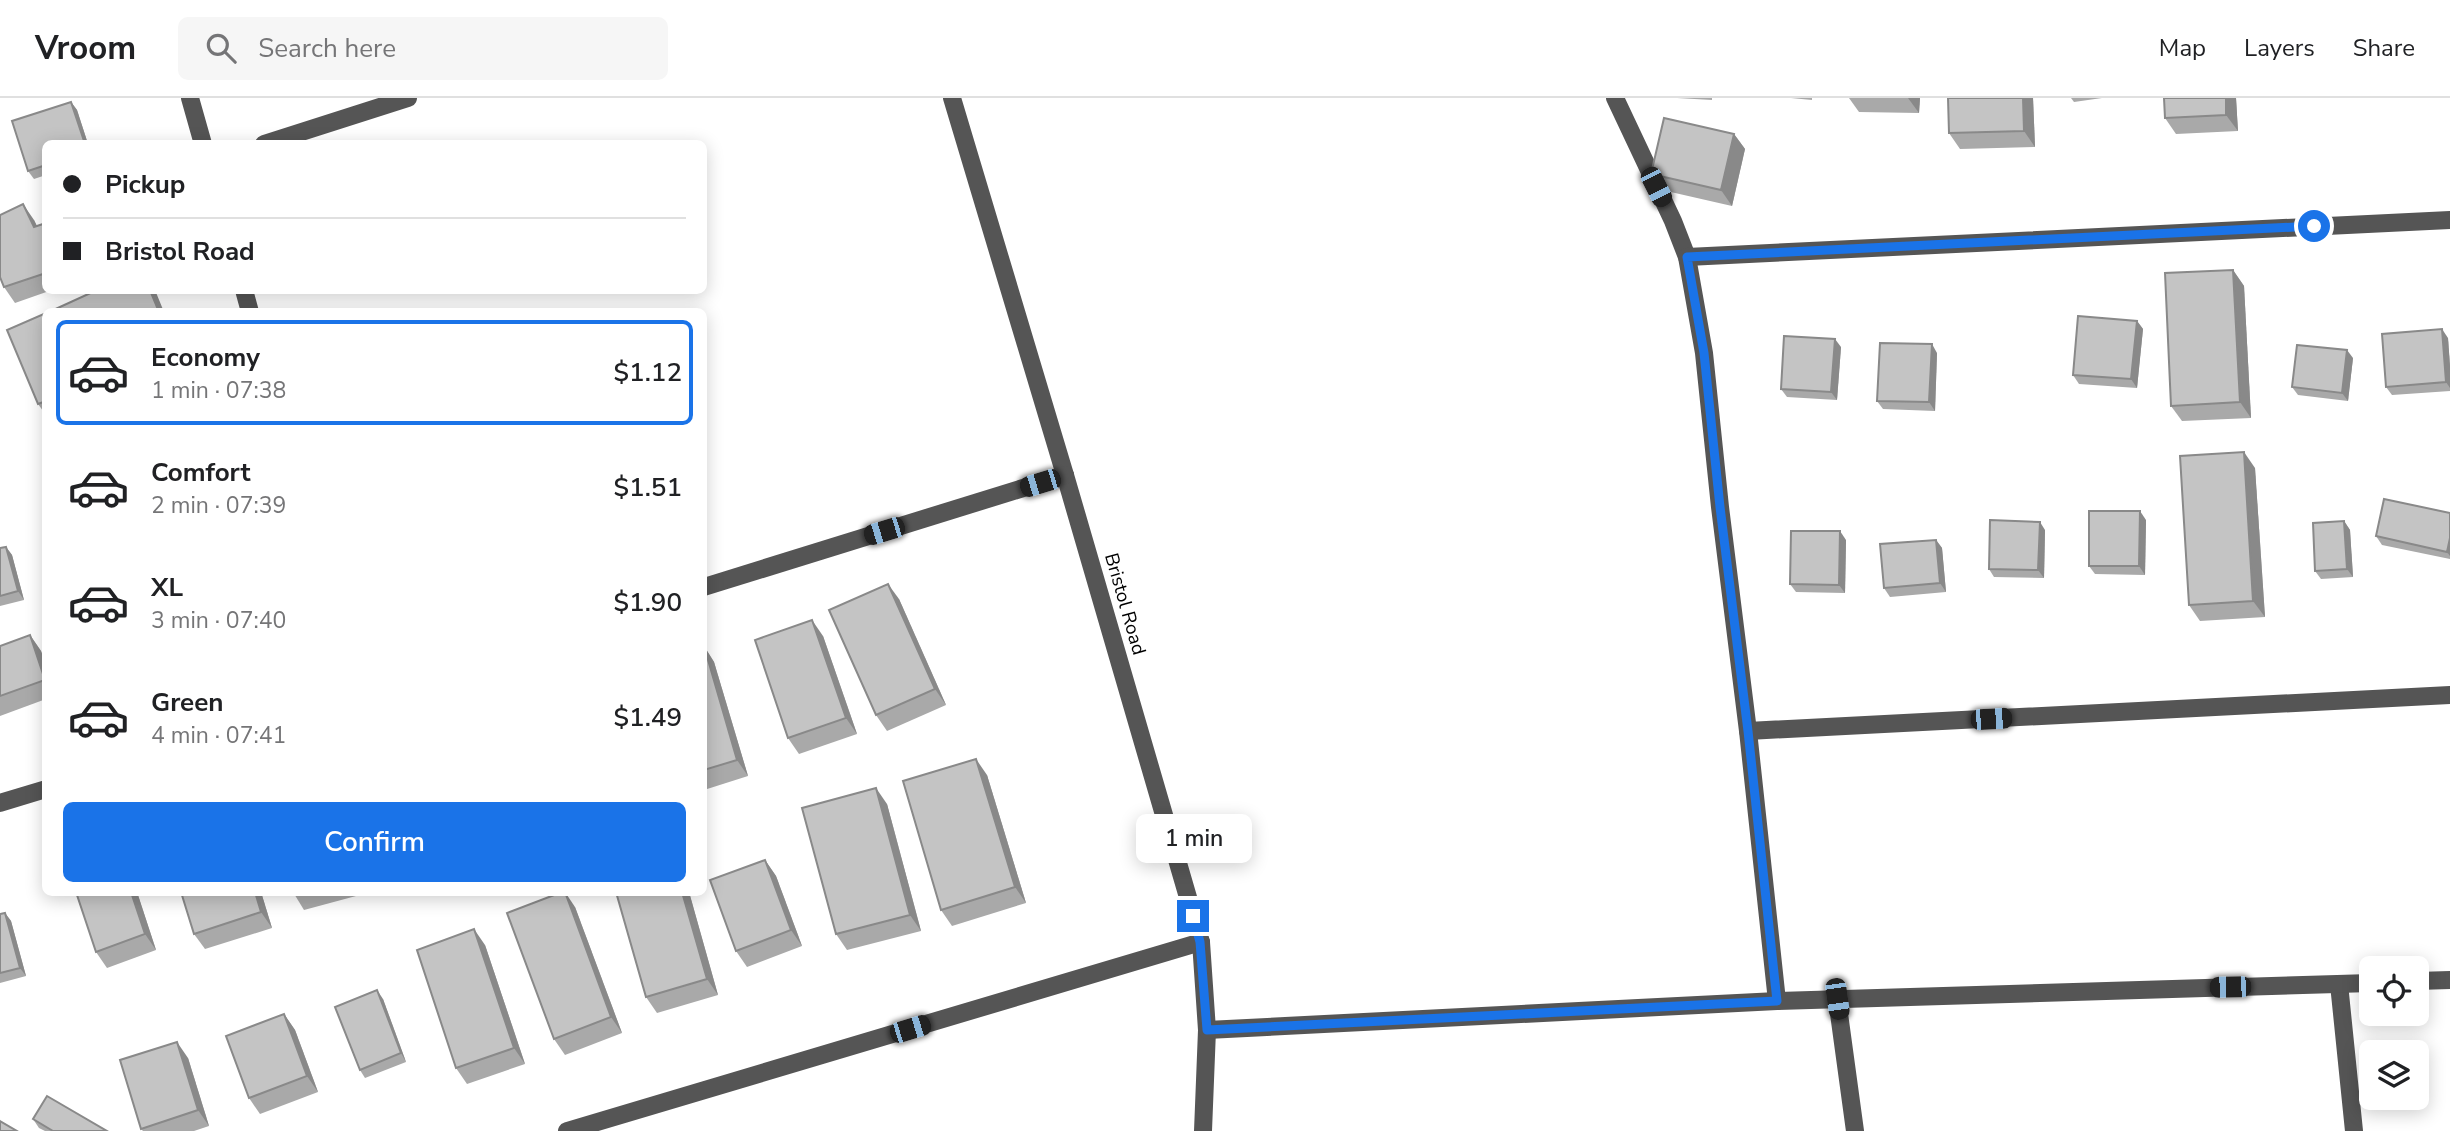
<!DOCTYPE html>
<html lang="en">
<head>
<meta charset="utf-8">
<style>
  body { margin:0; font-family:"Nunito Sans",sans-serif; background:#f6f6f6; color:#202124; height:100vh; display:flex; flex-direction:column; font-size:26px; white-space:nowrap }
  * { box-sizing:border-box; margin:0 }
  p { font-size:23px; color:#757577 }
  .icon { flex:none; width:38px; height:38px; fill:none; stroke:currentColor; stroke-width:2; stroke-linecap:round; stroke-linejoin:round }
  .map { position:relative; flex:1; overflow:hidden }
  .drawer { position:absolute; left:42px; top:210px; width:665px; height:588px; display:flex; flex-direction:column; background:#fff; border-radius:10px; box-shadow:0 4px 18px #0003 }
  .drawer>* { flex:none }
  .banner { position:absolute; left:42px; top:42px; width:665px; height:154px; border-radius:10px; box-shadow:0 4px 18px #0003; display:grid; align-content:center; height:154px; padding:0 21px; background:#fff }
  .buttons { position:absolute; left:2359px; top:858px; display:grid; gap:14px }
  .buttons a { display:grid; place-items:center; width:70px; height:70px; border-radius:10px; background:#fff; box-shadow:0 4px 18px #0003; font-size:35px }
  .end { position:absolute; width:32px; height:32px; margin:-16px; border:9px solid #1a73e8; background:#fff; box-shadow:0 0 0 4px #fff }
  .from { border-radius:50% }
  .bubble { position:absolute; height:49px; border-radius:10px; background:#fff; box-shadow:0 4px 18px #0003; font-size:23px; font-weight:600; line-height:49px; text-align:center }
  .car { position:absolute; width:21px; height:42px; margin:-21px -10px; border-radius:9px; box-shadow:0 0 5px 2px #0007; background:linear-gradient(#222 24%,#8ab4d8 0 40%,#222 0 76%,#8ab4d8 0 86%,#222 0) }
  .banner b { display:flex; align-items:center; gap:24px; height:66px; font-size:26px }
  .banner b+b { border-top:2px solid #e0e0e0 }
  .banner i { width:18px; height:18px; background:#202124 }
  ul { padding:12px 0 0; list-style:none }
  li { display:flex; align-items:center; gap:21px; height:105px; margin:0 14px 10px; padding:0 7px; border:4px solid transparent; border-radius:10px }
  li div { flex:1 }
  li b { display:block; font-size:26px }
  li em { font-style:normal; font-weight:600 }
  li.selected { border-color:#1a73e8 }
  li>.icon { width:63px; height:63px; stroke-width:1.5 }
  .primary-button { display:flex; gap:14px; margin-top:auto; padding:14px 21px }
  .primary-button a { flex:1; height:80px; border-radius:10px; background:#1a73e8; color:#fff; font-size:28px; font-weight:600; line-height:80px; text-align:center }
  header { display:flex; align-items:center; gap:42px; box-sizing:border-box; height:98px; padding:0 35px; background:#fff; border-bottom:2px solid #e0e0e0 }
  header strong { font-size:33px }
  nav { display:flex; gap:38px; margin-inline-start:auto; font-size:24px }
  .search { width:490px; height:63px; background:#f6f6f6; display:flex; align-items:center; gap:18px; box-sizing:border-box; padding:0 24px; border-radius:10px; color:#757577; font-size:26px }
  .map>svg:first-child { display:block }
</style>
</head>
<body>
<header>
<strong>Vroom</strong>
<div class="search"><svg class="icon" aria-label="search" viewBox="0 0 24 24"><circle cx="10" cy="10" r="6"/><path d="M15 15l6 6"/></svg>Search here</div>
<nav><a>Map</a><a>Layers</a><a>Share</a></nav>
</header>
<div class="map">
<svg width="2450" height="1033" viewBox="0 0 2450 1033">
  <rect width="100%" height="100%" fill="#fff"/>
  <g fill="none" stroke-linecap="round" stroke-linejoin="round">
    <!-- minor -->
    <g stroke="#555" stroke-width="18">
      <path d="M190 0 203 46"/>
      <path d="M952 0 1065 377 1201 844 1207 932 1203 1033"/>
      <path d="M1615 0 1673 123 1687 159 1704 255 1720 409 1748 633 1777 903"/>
      <path d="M264 46 408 0"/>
      <path d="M1687 159 2450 122"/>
      <path d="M244 192 250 214"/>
      <path d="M704 489 1065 377"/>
      <path d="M1748 633 2450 597"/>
      <path d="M0 705 46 691"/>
      <path d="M2417 883 2450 882"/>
      <path d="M2339 886 2354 1033"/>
      <path d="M1837 901 1855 1033"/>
      <path d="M1207 932 1777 903 2371 885"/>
      <path d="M567 1033 1201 844"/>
    </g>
  </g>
  <!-- wall -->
  <g fill="#a9a9a9">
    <path d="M1677 0H1712V2Z"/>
    <path d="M1791 0H1812V2Z"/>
    <path d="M1849 0H1920L1919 15 1859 14Z"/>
    <path d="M1948 0H2033L2035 49 1960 51 1949 35Z"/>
    <path d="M2071 0H2102L2074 4Z"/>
    <path d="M2164 0H2236L2238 33 2176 36 2165 20Z"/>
    <path d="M71 4 77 12 88 46H46V77L34 81 28 73 12 23Z"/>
    <path d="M1734 36 1745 51 1732 108 1662 92 1651 76Z"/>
    <path d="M34 122 37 128 46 125V192H52L15 205 4 189Z"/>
    <path d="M2233 172 2244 188 2251 320 2182 323 2171 308Z"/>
    <path d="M46 215V317L38 306Z"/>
    <path d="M2137 223 2143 231 2137 290 2079 286 2073 277Z"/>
    <path d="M2448 240 2450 268V293L2392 297 2386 289Z"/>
    <path d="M1841 249 1837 302 1787 299 1781 291Z"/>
    <path d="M1937 255 1935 313 1883 311 1877 303Z"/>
    <path d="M2353 260 2348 303 2298 297 2292 289Z"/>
    <path d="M2255 370 2265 519 2200 523 2189 507Z"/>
    <path d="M2450 415V461L2382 447 2376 438Z"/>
    <path d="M2146 422 2145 477 2095 476 2089 468Z"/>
    <path d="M2344 423 2350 432 2353 479 2321 481 2315 473Z"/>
    <path d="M2045 432 2044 480 1994 479 1989 471Z"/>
    <path d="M1846 442 1845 495 1796 494 1790 486Z"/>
    <path d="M1936 442 1942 450 1946 494 1890 499 1884 490Z"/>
    <path d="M6 449 12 457 24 502 0 508V450Z"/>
    <path d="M899 501 946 607 887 633 876 617Z"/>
    <path d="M30 537 41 553 46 567V601L0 618V548Z"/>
    <path d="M823 538 857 636 799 656 788 640Z"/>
    <path d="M704 548 714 564 748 678 704 692Z"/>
    <path d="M987 677 1026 805 952 828 941 812Z"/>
    <path d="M887 706 921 833 847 852 836 836Z"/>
    <path d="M765 762 776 778 802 848 747 869 736 853Z"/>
    <path d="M76 794H137L156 852 107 870 96 854Z"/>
    <path d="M261 794 272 830 205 851 194 836Z"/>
    <path d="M293 794H355L356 798 304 812Z"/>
    <path d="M616 794H689L718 897 657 915 646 899Z"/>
    <path d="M575 809 622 935 565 957 554 941Z"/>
    <path d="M5 815 11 823 26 878 0 885V816Z"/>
    <path d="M485 847 525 966 467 986 456 970Z"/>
    <path d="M383 901 406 964 365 980 360 972Z"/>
    <path d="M284 916 295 932 318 994 260 1016 249 1000Z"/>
    <path d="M188 960 209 1028 194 1033H143L141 1031Z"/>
    <path d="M33 1021 107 1033H45L39 1030Z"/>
  </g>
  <!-- shaded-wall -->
  <g fill="#898989">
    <path d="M1908 0H1920L1919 15Z"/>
    <path d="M2023 0H2033L2035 49 2024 33Z"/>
    <path d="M2226 0H2236L2238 33 2226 17Z"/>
    <path d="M71 4 77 12 88 46H85Z"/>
    <path d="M1734 36 1745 51 1732 108 1721 92Z"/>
    <path d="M23 106 34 122 45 145 34 129Z"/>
    <path d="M2233 172 2244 188 2251 320 2240 304Z"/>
    <path d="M150 192H155L164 214H159Z"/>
    <path d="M2137 223 2143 231 2137 290 2131 281Z"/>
    <path d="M2442 231 2448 240 2450 268V290L2446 284Z"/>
    <path d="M1835 241 1841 249 1837 302 1831 294Z"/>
    <path d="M1932 246 1937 255 1935 313 1929 304Z"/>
    <path d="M2347 252 2353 260 2348 303 2342 295Z"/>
    <path d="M2244 354 2255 370 2265 519 2253 503Z"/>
    <path d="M2140 413 2146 422 2145 477 2139 468Z"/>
    <path d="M2344 423 2350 432 2353 479 2347 471Z"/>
    <path d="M2040 424 2045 432 2044 480 2038 472Z"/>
    <path d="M1840 433 1846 442 1845 495 1839 487Z"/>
    <path d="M2450 440V458L2447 454Z"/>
    <path d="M1936 442 1942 450 1946 494 1940 485Z"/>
    <path d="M6 449 12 457 24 502 18 493Z"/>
    <path d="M888 486 899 501 946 607 935 591Z"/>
    <path d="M812 522 823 538 857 636 846 620Z"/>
    <path d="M30 537 41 553 46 567V583Z"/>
    <path d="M704 548 714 564 748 678 737 662Z"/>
    <path d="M976 661 987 677 1026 805 1015 789Z"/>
    <path d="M876 690 887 706 921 833 910 817Z"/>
    <path d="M765 762 776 778 802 848 791 832Z"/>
    <path d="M131 794H137L156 852 145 836Z"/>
    <path d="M255 794H261L272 830 261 814Z"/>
    <path d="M565 794 575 809 622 935 611 919Z"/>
    <path d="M682 794H689L718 897 707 881Z"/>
    <path d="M5 815 11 823 26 878 20 870Z"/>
    <path d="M474 831 485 847 525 966 514 950Z"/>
    <path d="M377 892 383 901 406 964 401 955Z"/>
    <path d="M284 916 295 932 318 994 307 978Z"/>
    <path d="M177 944 188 960 209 1028 198 1012Z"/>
  </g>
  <!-- building -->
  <g fill="#c4c4c4" stroke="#898989" stroke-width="2">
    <path d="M1948 0H2023L2024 33 1949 35Z"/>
    <path d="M2164 0H2226V17L2165 20Z"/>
    <path d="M71 4 85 46H46V67L28 73 12 23Z"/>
    <path d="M1664 20 1734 36 1721 92 1651 76Z"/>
    <path d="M23 106 34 129 46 125V175L4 189 0 179V117Z"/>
    <path d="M2233 172 2240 304 2171 308 2165 175Z"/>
    <path d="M97 192H150L159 214H49Z"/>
    <path d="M46 215V303L38 306 7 232Z"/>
    <path d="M2078 218 2137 223 2131 281 2073 277Z"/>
    <path d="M2442 231 2446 284 2386 289 2382 236Z"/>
    <path d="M1784 238 1835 241 1831 294 1781 291Z"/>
    <path d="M1880 245 1932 246 1929 304 1877 303Z"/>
    <path d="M2297 247 2347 252 2342 295 2292 289Z"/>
    <path d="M2244 354 2253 503 2189 507 2180 358Z"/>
    <path d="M2384 401 2450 415V440L2447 454 2376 438Z"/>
    <path d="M2089 413H2140L2139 468H2089Z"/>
    <path d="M1990 422 2040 424 2038 472 1989 471Z"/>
    <path d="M2344 423 2347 471 2315 473 2313 425Z"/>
    <path d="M1791 433H1840L1839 487 1790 486Z"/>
    <path d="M1936 442 1940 485 1884 490 1880 446Z"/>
    <path d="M6 449 18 493 0 498V450Z"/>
    <path d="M888 486 935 591 876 617 829 512Z"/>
    <path d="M812 522 846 620 788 640 755 542Z"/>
    <path d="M30 537 45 582 0 598V548Z"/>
    <path d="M704 548 737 662 704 672Z"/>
    <path d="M976 661 1015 789 941 812 903 683Z"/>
    <path d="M876 690 910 817 836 836 802 710Z"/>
    <path d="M765 762 791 832 736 853 710 782Z"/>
    <path d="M76 794H131L145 836 96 854Z"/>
    <path d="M181 794H255L261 814 194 836Z"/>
    <path d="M562 794H565L611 919 554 941 507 815Z"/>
    <path d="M616 794H682L707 881 646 899Z"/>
    <path d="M5 815 20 870 0 875V816Z"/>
    <path d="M474 831 514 950 456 970 417 852Z"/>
    <path d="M377 892 401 955 360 972 335 909Z"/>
    <path d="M284 916 307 978 249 1000 226 938Z"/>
    <path d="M177 944 198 1012 141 1031 120 962Z"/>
    <path d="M47 998 107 1033H53L33 1021Z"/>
    <path d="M0 1023 17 1033H0Z"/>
  </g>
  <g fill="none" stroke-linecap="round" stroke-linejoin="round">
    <!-- route -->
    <path stroke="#1a73e8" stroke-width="9" d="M1193 818 1200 844 1207 932 1777 903 1748 633 1720 409 1704 255 1687 159 2314 128"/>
  </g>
  <g text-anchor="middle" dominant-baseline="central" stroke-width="5" stroke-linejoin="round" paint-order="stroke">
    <!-- street labels -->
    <g font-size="19" fill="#000" stroke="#fff">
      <text transform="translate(1125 506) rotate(74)">Bristol Road</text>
    </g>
  </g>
</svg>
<div class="buttons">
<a><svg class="icon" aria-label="locate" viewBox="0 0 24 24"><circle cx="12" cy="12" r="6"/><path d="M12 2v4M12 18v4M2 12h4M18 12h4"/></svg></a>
<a><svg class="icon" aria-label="layers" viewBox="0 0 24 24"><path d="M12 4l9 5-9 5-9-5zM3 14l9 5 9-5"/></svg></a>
</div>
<i class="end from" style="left:2314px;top:128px"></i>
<i class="end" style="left:1193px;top:818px"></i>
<div class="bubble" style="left:1136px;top:716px;width:116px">1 min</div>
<i class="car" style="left:1656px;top:89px;rotate:153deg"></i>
<i class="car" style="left:1040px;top:385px;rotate:253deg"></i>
<i class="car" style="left:884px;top:433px;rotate:253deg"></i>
<i class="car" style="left:1991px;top:621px;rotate:87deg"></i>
<i class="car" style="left:2230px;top:889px;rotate:269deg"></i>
<i class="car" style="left:1837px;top:901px;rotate:172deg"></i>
<i class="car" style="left:910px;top:931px;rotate:73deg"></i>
<div class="banner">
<b><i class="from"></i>Pickup</b>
<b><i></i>Bristol Road</b>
</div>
<section class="drawer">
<ul>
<li class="selected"><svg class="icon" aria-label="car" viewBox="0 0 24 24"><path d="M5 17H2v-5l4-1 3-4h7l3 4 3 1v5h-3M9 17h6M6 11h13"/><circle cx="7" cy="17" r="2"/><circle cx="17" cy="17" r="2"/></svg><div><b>Economy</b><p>1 min · 07:38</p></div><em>$1.12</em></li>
<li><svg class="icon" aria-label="car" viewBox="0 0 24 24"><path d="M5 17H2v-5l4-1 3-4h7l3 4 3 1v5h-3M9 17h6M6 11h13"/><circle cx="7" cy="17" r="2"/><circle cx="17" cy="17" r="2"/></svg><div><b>Comfort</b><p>2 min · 07:39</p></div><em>$1.51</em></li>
<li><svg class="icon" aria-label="car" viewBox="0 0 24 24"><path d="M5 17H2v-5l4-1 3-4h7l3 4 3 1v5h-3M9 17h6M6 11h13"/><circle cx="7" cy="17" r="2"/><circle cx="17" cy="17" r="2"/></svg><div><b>XL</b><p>3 min · 07:40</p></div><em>$1.90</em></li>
<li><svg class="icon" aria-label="car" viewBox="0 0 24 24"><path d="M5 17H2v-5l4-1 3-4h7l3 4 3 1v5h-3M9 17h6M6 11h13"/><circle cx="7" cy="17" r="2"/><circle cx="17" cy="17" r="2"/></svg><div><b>Green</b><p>4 min · 07:41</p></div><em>$1.49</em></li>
</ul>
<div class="primary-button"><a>Confirm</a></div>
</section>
</div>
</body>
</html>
